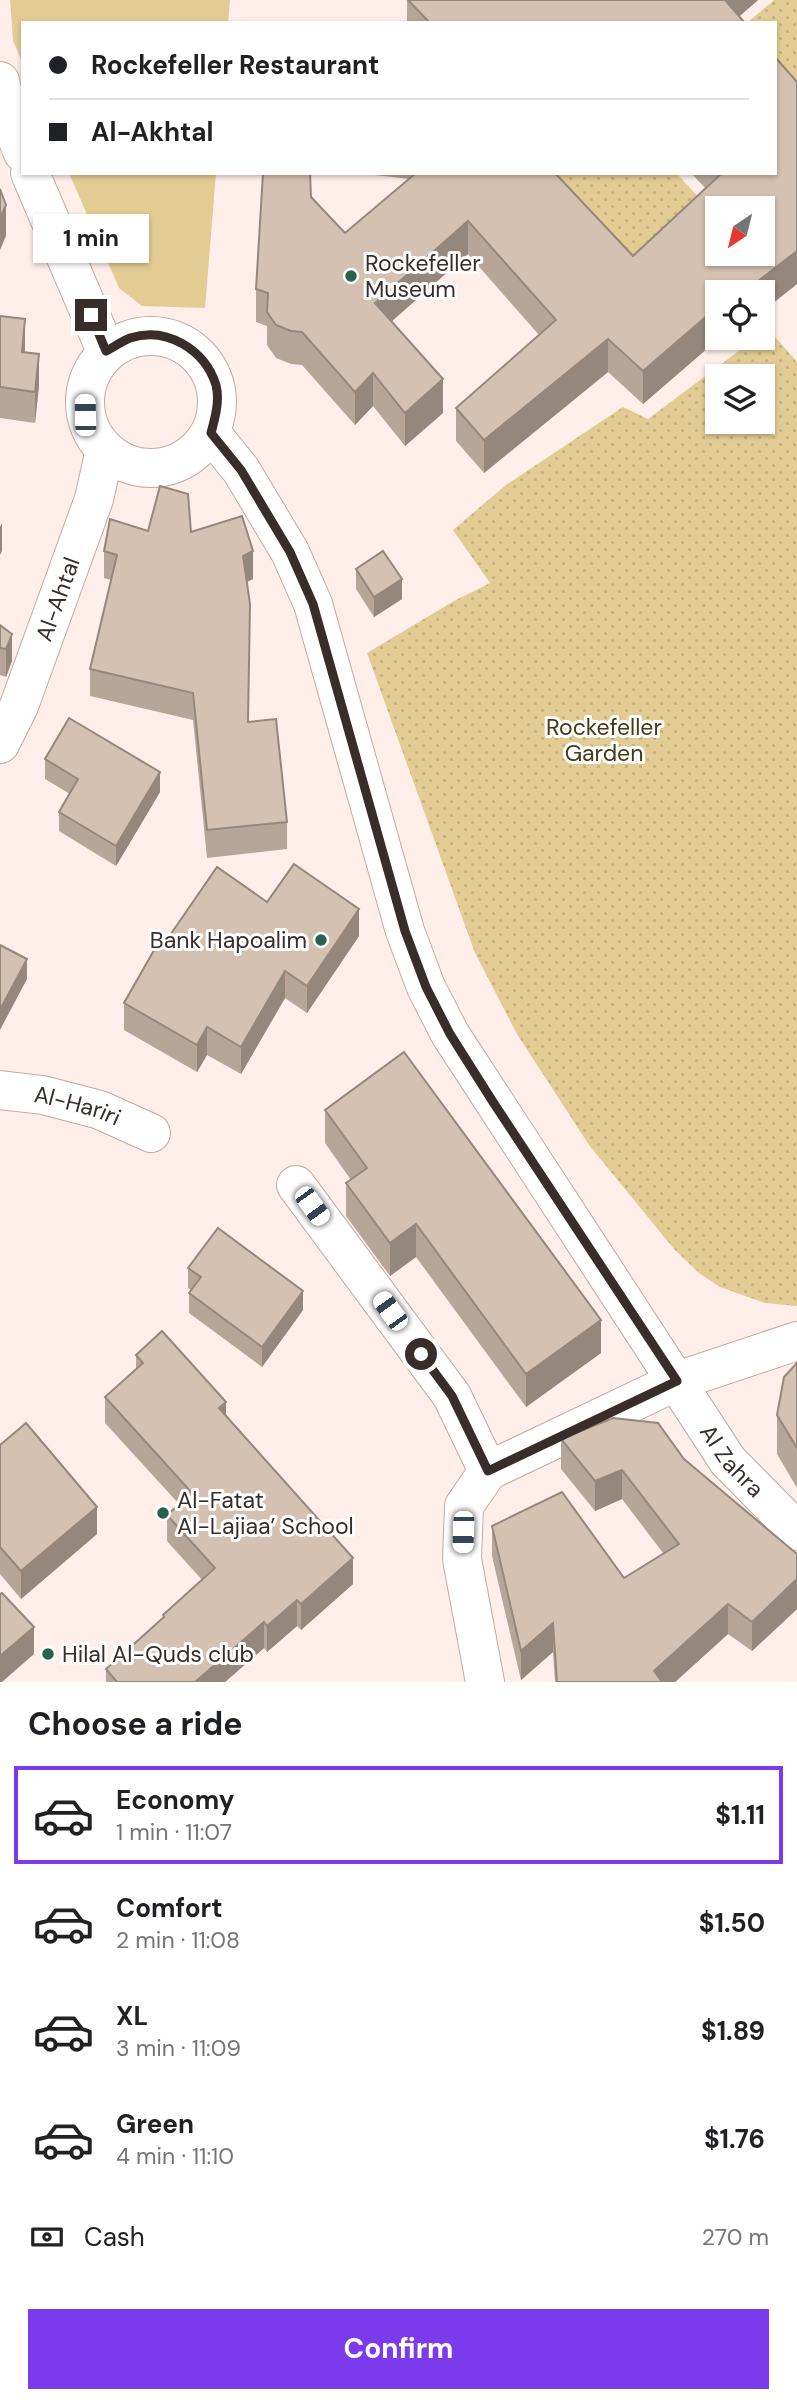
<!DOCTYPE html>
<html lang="en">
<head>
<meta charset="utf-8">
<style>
  body { margin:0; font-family:"DM Sans",sans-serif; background:#f6f6f6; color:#202124; height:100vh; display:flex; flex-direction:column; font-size:26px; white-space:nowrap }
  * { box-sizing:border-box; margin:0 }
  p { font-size:23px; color:#757577 }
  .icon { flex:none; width:38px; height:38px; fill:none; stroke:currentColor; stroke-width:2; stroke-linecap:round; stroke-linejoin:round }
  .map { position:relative; height:1682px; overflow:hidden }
  .details { display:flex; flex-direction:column; background:#fff; flex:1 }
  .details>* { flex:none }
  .guide { position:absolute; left:21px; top:21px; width:756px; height:154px; border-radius:0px; box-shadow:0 2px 5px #0004; display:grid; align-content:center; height:154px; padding:0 28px; background:#fff }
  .needle { width:46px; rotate:215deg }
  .controls { position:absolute; left:705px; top:196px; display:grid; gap:14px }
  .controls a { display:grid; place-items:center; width:70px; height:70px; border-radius:0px; background:#fff; box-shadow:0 2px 5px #0004; font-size:35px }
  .end { position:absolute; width:32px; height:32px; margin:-16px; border:9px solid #372d2a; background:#fff; box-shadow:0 0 0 4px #fff }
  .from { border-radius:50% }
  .bubble { position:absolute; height:49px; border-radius:0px; background:#fff; box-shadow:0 2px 5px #0004; font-size:23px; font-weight:700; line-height:49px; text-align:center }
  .car { position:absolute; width:21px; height:42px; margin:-21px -10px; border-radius:9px; box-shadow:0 0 5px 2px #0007; background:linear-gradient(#fff 24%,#345 0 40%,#fff 0 76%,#345 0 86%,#fff 0) }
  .guide b { display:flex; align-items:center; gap:24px; height:66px; font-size:26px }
  .guide b+b { border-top:2px solid #e0e0e0 }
  .guide i { width:18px; height:18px; background:#202124 }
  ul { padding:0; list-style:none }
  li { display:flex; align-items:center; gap:21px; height:98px; margin:0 14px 10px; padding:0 14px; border:4px solid transparent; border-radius:0px }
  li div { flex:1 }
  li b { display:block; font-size:26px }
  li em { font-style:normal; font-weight:700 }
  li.selected { border-color:#7c3aed }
  li>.icon { width:63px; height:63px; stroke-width:1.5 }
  h2 { padding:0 28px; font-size:32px; line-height:84px }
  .pay { display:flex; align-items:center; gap:18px; height:77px; padding:0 28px; font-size:26px }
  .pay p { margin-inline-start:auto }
  .button { display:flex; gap:14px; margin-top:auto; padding:14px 28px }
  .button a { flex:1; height:80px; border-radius:0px; background:#7c3aed; color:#fff; font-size:28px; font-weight:700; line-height:80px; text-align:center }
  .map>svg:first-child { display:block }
</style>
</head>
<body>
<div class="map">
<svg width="797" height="1682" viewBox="0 0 797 1682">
  <defs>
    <pattern id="park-dots" width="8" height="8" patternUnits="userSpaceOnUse" patternTransform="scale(1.75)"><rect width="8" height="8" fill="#e3cc93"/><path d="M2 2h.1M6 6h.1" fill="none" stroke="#c3b07f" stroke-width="1.8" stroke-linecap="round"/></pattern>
  </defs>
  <rect width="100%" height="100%" fill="#ffeeea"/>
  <!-- grass -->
  <g fill="#e3cc93">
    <path d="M10 0H230L228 23H23V64L13 41Z"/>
    <path d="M69 173H216L205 308 142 306 119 288Z"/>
  </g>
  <!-- park -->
  <g fill="url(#park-dots)" fill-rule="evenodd">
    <path d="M774 0H797V105L775 81V23H747Z"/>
    <path d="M540 173H676L707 206 633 273Z"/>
    <path d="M768 329 797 362V1306L765 1303 720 1287 699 1273 674 1249 589 1145 517 1034 475 953 367 653 454 601 490 583 453 530 506 485 623 407 648 419 756 338H763V333ZM718 376H763V422H718Z"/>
  </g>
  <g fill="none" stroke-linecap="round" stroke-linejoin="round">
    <!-- minor casing -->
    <g stroke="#c2a9a1" stroke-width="40">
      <g id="minor">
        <path d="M0 81 9 118 23 153"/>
        <path d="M30 173 106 351"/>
        <circle cx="151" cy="402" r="66"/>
        <path id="s1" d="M211 433 241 470 290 552 313 604 405 931 426 987 450 1034 728 1461 797 1531"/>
        <path id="s2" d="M0 744 19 706 94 499 105 450"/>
        <path id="s3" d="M0 1090 43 1095 100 1110 151 1133"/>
        <path d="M296 1185 452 1396 488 1471"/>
        <path d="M485 1682 462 1559 464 1506 488 1471 677 1381 797 1341"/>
      </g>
    </g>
    <!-- minor -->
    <use href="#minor" stroke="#fff" stroke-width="38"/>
  </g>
  <!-- wall -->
  <g fill="#b7a698">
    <path d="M407 0H758L739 16 745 23H407Z"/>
    <path d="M358 173H555L633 256 706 189 691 173H775L797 284 763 311V292L718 338H728L712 350 709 347 643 404 608 372 484 473 456 441V408L539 335 468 254 392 321 443 413 405 446 373 406 355 425 302 365 291 364 276 358 267 345V326L256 322V289L311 197 345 233 409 179Z"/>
    <path d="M0 316 25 352 39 385 35 423 0 418Z"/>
    <path d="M148 531 191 532 253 579 247 582 249 722 287 822V849L207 858 193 720 90 696V669L111 580 104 578V551Z"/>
    <path d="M356 569 402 599 374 617 356 589Z"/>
    <path d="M0 625 12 661 6 677 0 675Z"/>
    <path d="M45 759 160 792 116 866 59 831V812L70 794 45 779Z"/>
    <path d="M267 902 359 936 307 1013 285 998 241 1074 207 1055 197 1072 124 1030V1003L166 941Z"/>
    <path d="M325 1110 601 1353 526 1407 416 1257 390 1276 346 1216V1183L351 1180 325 1143Z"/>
    <path d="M188 1268 303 1310 262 1367 189 1313V1293L191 1290 188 1288Z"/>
    <path d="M136 1355 226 1416 353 1584 301 1630 297 1626 267 1652 264 1648 225 1682H106V1669L163 1619V1615L202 1580 167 1541V1515L179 1504 105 1423V1397L136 1369Z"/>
    <path d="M797 1363V1488L777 1454V1415Z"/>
    <path d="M561 1439 684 1459 797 1554V1609L752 1651 728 1634 675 1682H555L553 1652 521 1680 492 1556V1526L624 1578 663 1553 622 1499 595 1511 561 1469Z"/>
    <path d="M0 1445 97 1534 21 1599 0 1574Z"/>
  </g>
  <!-- shaded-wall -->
  <g fill="#95877c">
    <path d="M723 0H758L732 23Z"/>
    <path d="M6 205V236L0 250V218Z"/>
    <path d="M468 221V254L375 336V303Z"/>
    <path d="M797 251V284L763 311V292H744Z"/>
    <path d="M718 313V338H728L712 350V317Z"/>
    <path d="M709 314V347L643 404V371Z"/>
    <path d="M25 319V350L22 383V352Z"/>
    <path d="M608 339V372L484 473V440Z"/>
    <path d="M39 354V385L35 423V392Z"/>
    <path d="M373 373V406L355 425V392Z"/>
    <path d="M443 379V413L405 446V413Z"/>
    <path d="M2 523V551L0 555V527Z"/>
    <path d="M253 551V579L243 583V556Z"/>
    <path d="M402 579V599L374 617V597Z"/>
    <path d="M12 634V661L6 677V649Z"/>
    <path d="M160 772V792L116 866V846Z"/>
    <path d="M359 909V936L307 1013V986Z"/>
    <path d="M27 959V979L0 1030V1010Z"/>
    <path d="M285 971V998L241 1074V1047Z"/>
    <path d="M207 1027V1055L197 1072V1045Z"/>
    <path d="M416 1224V1257L390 1276V1243Z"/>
    <path d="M303 1291V1310L262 1367V1347Z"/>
    <path d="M601 1320V1353L526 1407V1374Z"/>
    <path d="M226 1402V1428L219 1408Z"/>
    <path d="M622 1470V1499L595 1511V1481Z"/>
    <path d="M97 1507V1534L21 1599V1571Z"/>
    <path d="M353 1558V1584L301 1630V1604Z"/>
    <path d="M797 1579V1609L752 1651V1622Z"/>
    <path d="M297 1600V1626L267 1652V1626Z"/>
    <path d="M728 1604V1634L675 1682H654V1671Z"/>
    <path d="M264 1622V1648L225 1682H195Z"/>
    <path d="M553 1623V1652L521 1680V1651Z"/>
    <path d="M34 1627V1654L2 1682H0V1656Z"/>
  </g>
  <!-- building -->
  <g fill="#d5c1b1" stroke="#95877c" stroke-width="2" fill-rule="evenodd">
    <path d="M408 0H725L745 23H430Z"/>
    <path d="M775 57 797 82V251L744 292H718V313L712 317 709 314 643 371 608 339 484 440 456 408 556 320 468 221 375 303 443 379 405 413 373 373 355 392 302 332 291 331 276 325 267 312 268 293 256 289 263 173H310L311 197 345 233 416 173H555L633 256 722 173H775ZM718 208H763V254H718Z"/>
    <path d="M0 189 6 205 0 218Z"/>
    <path d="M0 316 25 319 22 352 39 354 35 392 0 387Z"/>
    <path d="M160 486 188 494 191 532 242 516 253 551 243 556 250 604 248 722 276 719 287 822 207 830 193 693 90 669 117 555 104 551 110 519 148 531Z"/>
    <path d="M383 551 402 579 374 597 356 569Z"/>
    <path d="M0 625 12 634 6 649 0 648Z"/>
    <path d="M69 718 160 772 116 846 59 812 78 779 45 759Z"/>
    <path d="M294 864 359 909 307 986 285 971 241 1047 207 1027 197 1045 124 1003 161 938 166 941 217 867 267 902Z"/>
    <path d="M0 945 27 959 0 1010Z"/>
    <path d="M404 1052 601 1320 526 1374 416 1224 390 1243 346 1183 367 1168 325 1110Z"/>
    <path d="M218 1228 303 1291 262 1347 189 1293 201 1277 188 1268Z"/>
    <path d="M162 1331 226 1402 219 1408 353 1558 301 1604 297 1600 267 1626 264 1622 195 1682H117L106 1669 164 1617 163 1615 215 1568 167 1515 192 1493 105 1397 143 1363 136 1355Z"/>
    <path d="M797 1363V1448L777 1415 784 1377Z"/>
    <path d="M613 1418 658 1423 684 1459 797 1554V1579L752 1622 728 1604 654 1671 662 1682H557L553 1623 521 1651 492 1526 562 1492 624 1578 679 1544 622 1470 595 1481 561 1439Z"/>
    <path d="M26 1423 97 1507 21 1571 0 1547V1445Z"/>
    <path d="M2 1593 34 1627 0 1656V1594Z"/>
  </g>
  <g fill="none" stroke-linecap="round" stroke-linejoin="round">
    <!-- route -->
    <path stroke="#372d2a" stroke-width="9" d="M91 315 106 351C114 347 122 341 130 338 167 326 205 350 216 385 220 401 215 418 211 433L241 470 290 552 313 604 405 931 426 987 450 1034 493 1102 677 1381 488 1471 452 1396 421 1354"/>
  </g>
  <!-- markers -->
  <g fill="#27624c" stroke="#fff" stroke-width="2.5">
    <circle cx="351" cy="276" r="7"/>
    <circle cx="321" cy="940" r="7"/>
    <circle cx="163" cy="1513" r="7"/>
    <circle cx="48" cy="1654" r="7"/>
  </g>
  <g text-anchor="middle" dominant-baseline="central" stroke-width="6" stroke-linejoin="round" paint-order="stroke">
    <!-- poi labels -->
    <g font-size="23" fill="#372d2a" stroke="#fff" text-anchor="start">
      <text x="365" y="263">Rockefeller<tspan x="365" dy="26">Museum</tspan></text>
      <text x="307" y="940" text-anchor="end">Bank Hapoalim</text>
      <text x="177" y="1500">Al-Fatat<tspan x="177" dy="26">Al-Lajiaa’ School</tspan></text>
      <text x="62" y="1654">Hilal Al-Quds club</text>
    </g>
    <!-- street labels -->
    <g font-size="23" fill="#372d2a" stroke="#fff">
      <text stroke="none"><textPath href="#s2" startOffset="156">Al-Ahtal</textPath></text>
      <text stroke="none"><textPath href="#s3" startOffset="79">Al-Hariri</textPath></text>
      <text stroke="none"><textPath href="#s1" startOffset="1164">Al Zahra</textPath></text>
    </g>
    <!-- park labels -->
    <g font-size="23" fill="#463916" stroke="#fff">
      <text x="604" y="727">Rockefeller<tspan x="604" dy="26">Garden</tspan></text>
    </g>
  </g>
</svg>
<div class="controls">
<a><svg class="needle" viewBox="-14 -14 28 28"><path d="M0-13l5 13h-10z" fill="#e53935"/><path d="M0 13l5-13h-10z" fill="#757577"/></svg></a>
<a><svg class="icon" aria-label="locate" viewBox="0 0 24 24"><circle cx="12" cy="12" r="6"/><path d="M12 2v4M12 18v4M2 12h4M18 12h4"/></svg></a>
<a><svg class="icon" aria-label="layers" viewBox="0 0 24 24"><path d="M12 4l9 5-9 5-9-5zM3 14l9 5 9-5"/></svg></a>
</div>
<i class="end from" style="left:421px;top:1354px"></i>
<i class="end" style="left:91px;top:315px"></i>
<div class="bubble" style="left:33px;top:214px;width:116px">1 min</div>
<i class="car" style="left:85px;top:415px;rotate:359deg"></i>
<i class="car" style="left:312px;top:1206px;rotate:144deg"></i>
<i class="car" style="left:390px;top:1311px;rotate:324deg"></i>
<i class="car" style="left:463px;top:1532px;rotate:182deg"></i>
<div class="guide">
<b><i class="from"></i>Rockefeller Restaurant</b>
<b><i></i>Al-Akhtal</b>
</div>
</div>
<section class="details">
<h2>Choose a ride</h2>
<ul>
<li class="selected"><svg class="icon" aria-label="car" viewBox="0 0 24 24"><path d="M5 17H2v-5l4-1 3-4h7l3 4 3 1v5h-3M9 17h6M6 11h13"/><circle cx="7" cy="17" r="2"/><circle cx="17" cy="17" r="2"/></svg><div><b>Economy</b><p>1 min · 11:07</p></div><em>$1.11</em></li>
<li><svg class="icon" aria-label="car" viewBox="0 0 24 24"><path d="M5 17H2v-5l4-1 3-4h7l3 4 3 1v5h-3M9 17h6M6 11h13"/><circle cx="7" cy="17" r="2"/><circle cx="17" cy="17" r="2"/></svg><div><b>Comfort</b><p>2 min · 11:08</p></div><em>$1.50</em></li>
<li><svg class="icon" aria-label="car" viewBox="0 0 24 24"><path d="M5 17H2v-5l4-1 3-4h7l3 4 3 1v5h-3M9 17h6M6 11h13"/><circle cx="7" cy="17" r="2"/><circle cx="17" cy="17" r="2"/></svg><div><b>XL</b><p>3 min · 11:09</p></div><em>$1.89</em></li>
<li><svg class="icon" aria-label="car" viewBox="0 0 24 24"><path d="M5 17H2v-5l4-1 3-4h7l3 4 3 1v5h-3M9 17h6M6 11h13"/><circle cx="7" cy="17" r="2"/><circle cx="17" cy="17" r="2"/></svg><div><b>Green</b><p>4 min · 11:10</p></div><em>$1.76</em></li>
</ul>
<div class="pay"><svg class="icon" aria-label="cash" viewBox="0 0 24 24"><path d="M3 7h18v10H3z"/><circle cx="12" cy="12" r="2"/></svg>Cash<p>270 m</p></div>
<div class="button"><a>Confirm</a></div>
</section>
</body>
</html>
